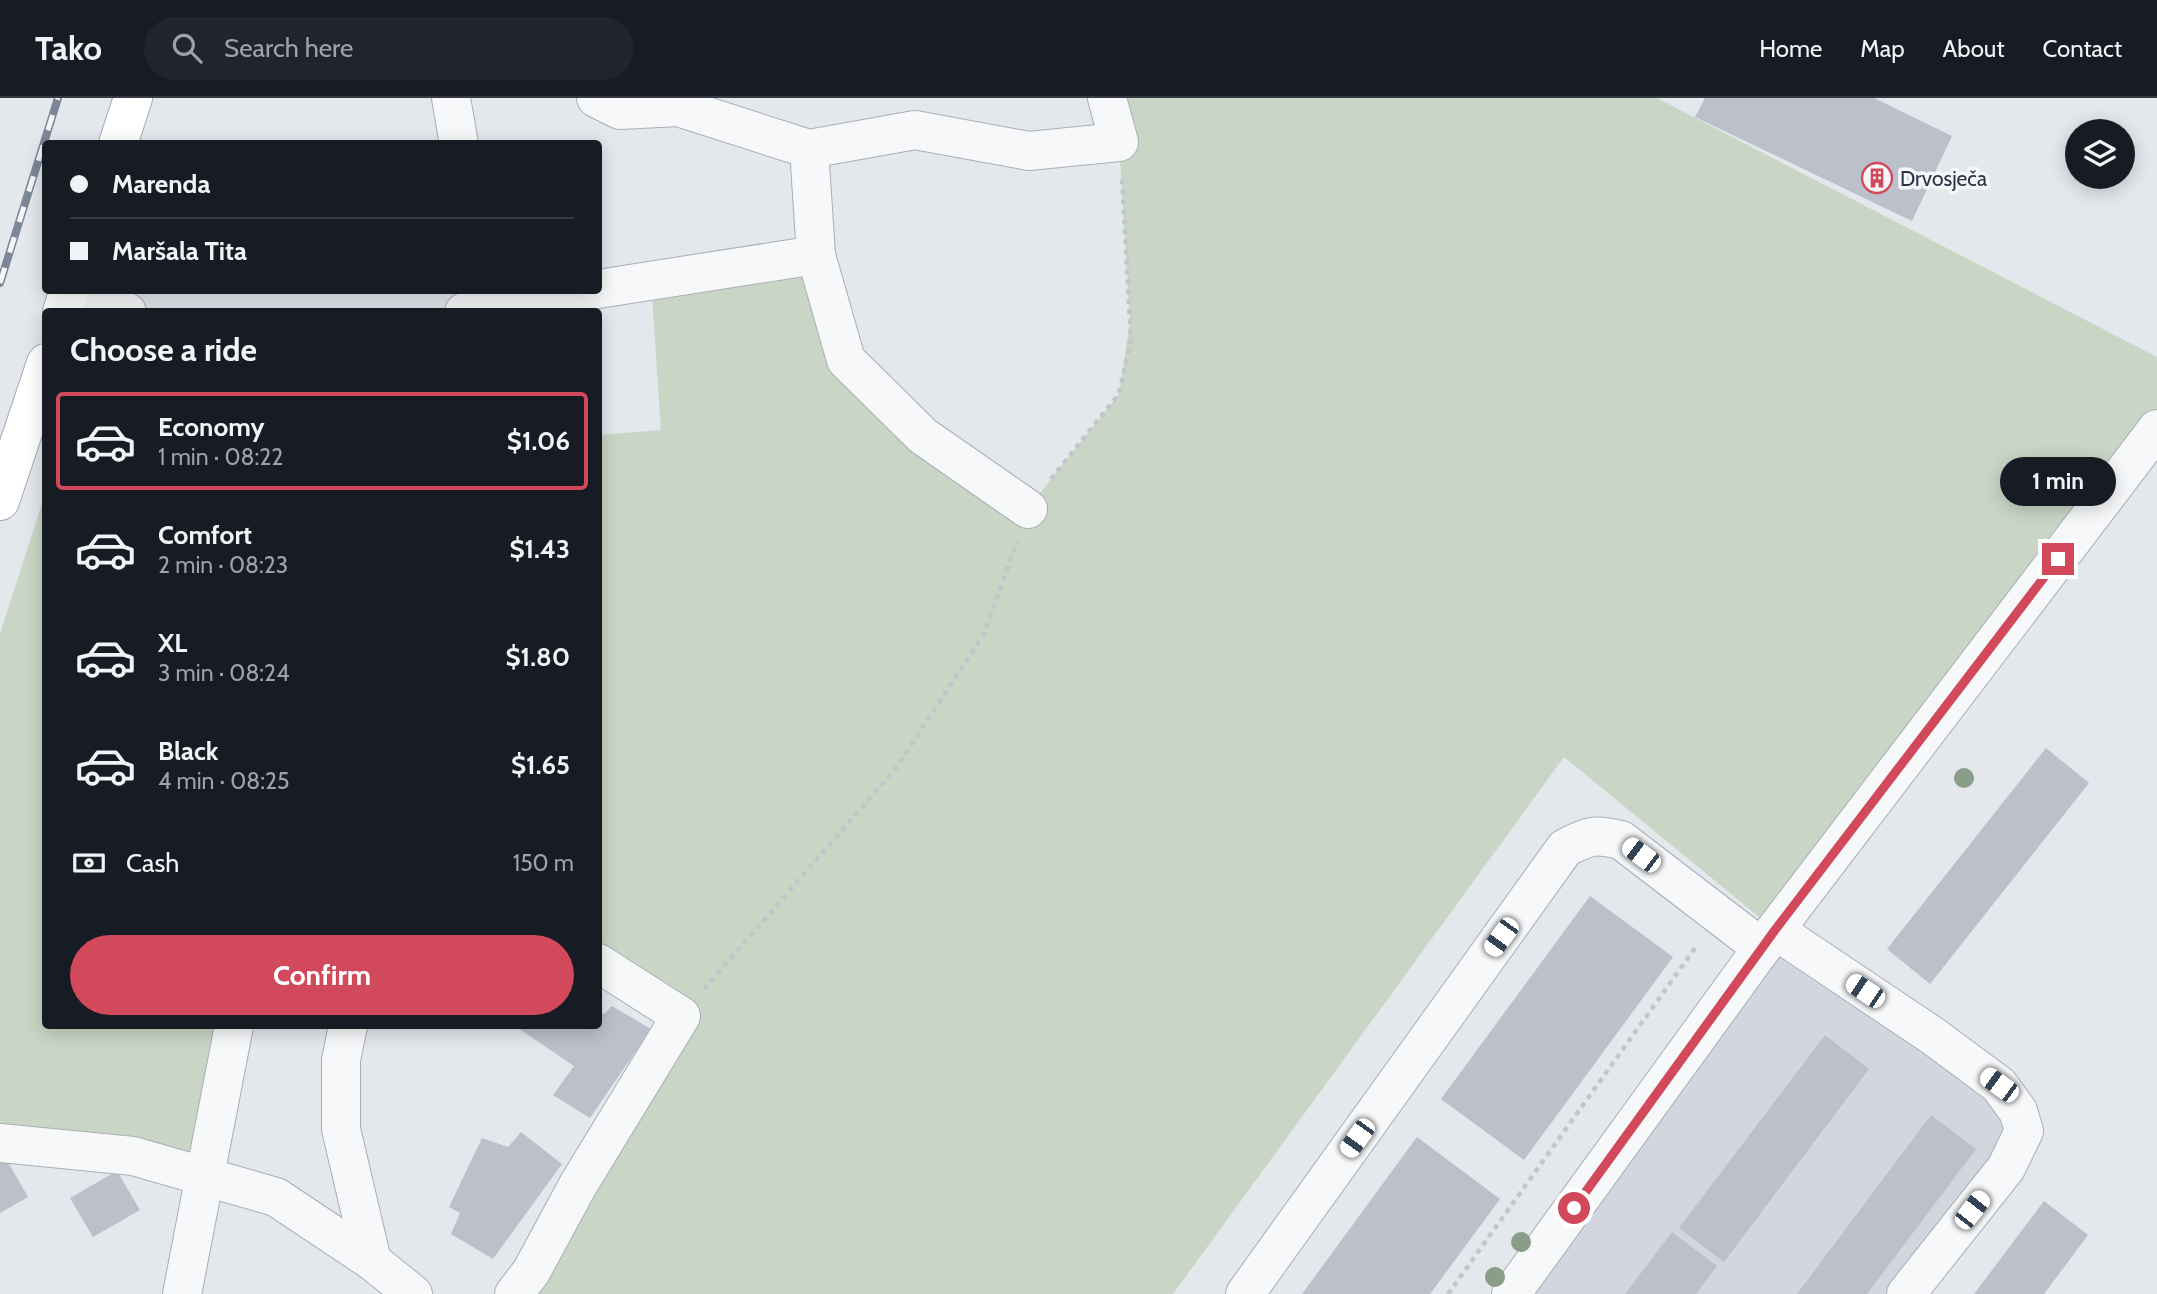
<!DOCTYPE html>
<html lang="en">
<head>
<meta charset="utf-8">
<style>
  body { margin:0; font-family:Cabin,sans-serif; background:#20242c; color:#f1f3f6; height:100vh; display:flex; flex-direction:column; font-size:26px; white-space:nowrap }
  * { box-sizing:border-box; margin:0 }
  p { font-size:23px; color:#9ea1a6 }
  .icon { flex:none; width:38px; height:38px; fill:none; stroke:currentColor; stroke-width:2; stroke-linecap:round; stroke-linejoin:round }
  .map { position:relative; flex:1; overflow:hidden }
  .side { position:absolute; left:42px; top:210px; width:560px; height:721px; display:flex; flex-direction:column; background:#171b24; border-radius:7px; box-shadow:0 4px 18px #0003 }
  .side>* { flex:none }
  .banner { position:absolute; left:42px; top:42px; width:560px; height:154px; border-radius:7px; box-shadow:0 4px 18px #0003; display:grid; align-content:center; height:154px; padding:0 28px; background:#171b24 }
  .controls { position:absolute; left:2065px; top:21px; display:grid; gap:14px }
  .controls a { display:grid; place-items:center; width:70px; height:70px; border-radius:50%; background:#171b24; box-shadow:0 4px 18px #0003; font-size:35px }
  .end { position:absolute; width:32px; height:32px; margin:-16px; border:9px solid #d1495b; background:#fff; box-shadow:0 0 0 4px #fff }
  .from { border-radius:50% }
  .bubble { position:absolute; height:49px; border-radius:24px; background:#171b24; box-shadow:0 4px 18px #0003; font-size:23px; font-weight:700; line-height:49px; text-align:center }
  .car { position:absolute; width:21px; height:42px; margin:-21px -10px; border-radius:9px; box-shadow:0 0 5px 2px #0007; background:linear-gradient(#fff 24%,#345 0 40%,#fff 0 76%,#345 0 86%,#fff 0) }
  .banner b { display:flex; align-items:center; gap:24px; height:66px; font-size:26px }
  .banner b+b { border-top:2px solid #363941 }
  .banner i { width:18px; height:18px; background:#f1f3f6 }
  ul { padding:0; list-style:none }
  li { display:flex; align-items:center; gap:21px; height:98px; margin:0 14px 10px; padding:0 14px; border:4px solid transparent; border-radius:7px }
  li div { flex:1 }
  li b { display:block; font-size:26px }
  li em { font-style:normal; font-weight:700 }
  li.active { border-color:#d1495b }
  li>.icon { width:63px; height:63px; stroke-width:1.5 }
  h2 { padding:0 28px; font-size:32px; line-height:84px }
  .pay { display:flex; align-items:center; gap:18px; height:77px; padding:0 28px; font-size:26px }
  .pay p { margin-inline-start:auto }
  .cta { display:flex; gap:14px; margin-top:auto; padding:14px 28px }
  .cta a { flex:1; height:80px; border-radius:42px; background:#d1495b; color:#fff; font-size:28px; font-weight:700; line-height:80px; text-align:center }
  header { display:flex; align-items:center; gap:42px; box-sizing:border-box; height:98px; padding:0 35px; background:#171b24; border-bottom:2px solid #363941 }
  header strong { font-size:33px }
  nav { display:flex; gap:38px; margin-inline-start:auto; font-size:24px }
  .search { width:490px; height:63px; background:#20242c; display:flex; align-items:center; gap:18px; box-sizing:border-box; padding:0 24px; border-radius:38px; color:#9ea1a6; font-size:26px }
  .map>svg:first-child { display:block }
</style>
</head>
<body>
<header>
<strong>Tako</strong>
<div class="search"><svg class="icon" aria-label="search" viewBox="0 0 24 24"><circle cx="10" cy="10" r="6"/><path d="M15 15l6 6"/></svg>Search here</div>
<nav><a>Home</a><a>Map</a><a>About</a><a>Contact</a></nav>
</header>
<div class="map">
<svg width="2157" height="1196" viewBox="0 0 2157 1196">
  <rect width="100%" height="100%" fill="#e4e7ec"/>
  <!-- built -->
  <path fill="#d2d6de" d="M1775 832 1933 938 2024 1033 1906 1196H1511Z"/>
  <!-- green -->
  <g fill="#c9d6c5">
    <path d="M1107 0H1657L2157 259V331L1775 832 1564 659 1173 1196H514L681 918 598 865 599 337 661 332 651 183 816 157 846 262 1028 410 1119 296 1130 224 1119 44Z"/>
    <path d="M45 396 46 928H234L204 1077 0 1045V536Z"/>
  </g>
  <!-- building -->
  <g fill="#bbc0ca">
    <path d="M1705 0H1874L1952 38 1912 123 1695 19Z"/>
    <path d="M2046 650 2089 685 1930 886 1887 851Z"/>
    <path d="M1590 798 1673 859 1524 1062 1441 1001Z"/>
    <path d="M612 908 651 931 590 1020 553 997 574 968 515 928H598V912L604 916Z"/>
    <path d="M1825 937 1869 971 1724 1164 1679 1130Z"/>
    <path d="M1931 1017 1976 1051 1867 1196H1797Z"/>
    <path d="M521 1034 562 1066 493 1161 451 1136 460 1115 449 1109 482 1040 508 1049Z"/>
    <path d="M1417 1039 1500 1101 1430 1196H1302Z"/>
    <path d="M5 1059 28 1099 0 1115V1062Z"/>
    <path d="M117 1073 140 1112 93 1139 70 1100Z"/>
    <path d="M2044 1103 2088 1137 2044 1196H1974Z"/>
    <path d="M1672 1134 1717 1168 1696 1196H1625Z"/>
  </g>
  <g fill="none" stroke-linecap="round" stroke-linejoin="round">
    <!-- minor casing -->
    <g stroke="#a9aeb7" stroke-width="40">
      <g id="minor">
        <path d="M451 0 459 46"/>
        <path d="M596 0 620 12 678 9 809 51 816 157 846 262 923 338 1028 411"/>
        <path d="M809 51 915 32 1029 53 1119 44 1107 0"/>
        <path d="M598 191 816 157"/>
        <path d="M86 192 127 214"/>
        <path d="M464 214 589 192"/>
        <path d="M1775 832 1933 938 1999 987 2018 1013 2024 1033 2006 1070 1906 1196"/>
        <path d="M348 928 341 962V1031L372 1163"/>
        <path d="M0 1045 133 1058 276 1099 372 1163 413 1196"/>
        <path d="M182 1196 234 928"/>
        <path d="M514 1196 531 1174 578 1087 681 918 598 865"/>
        <path d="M1245 1196 1565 750C1590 737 1595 736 1621 742L1762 850"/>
        <path d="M1511 1196 1775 832 2157 331"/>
      </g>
    </g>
    <!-- major casing -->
    <g stroke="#a3abb8" stroke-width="40">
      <g id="major">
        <path d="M118 46 133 0"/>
        <path d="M62 214 69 192"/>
        <path d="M0 403 46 265"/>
      </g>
    </g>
    <!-- path -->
    <g stroke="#c2c5cb" stroke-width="4.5" stroke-dasharray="5 5" stroke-linecap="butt">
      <path d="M1051 381 1119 296 1131 242 1122 79"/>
      <path d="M704 891 896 670 984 536 1017 443"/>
      <path d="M1448 1196 1698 846"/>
    </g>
    <!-- minor -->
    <use href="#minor" stroke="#f7f8fa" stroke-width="38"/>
    <!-- major -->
    <use href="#major" stroke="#fff" stroke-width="38"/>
    <!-- rail casing -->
    <g stroke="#7d8696" stroke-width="8">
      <path id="rail" d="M0 185 58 0"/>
    </g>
    <!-- rail -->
    <use href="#rail" stroke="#f4f6f9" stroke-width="5" stroke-dasharray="16" stroke-linecap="butt"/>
  </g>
  <!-- trees -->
  <g fill="#899d89">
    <circle cx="1964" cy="680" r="10"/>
    <circle cx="1521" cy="1144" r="10"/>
    <circle cx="1495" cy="1179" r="10"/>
  </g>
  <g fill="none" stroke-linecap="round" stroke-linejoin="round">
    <!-- route -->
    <path stroke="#d1495b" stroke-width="9" d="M1574 1110 1775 832 2058 461"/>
  </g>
  <!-- icons -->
  <defs>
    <g id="building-ring" transform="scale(1.575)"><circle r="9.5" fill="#f4f6f9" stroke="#d1495b" stroke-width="1.5"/><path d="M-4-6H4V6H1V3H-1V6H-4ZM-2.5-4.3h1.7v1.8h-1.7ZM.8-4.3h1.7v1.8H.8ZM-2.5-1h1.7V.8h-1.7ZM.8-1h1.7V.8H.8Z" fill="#d1495b"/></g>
  </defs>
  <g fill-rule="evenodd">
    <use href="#building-ring" x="1877" y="80"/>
  </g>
  <g text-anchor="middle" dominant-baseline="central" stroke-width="7" stroke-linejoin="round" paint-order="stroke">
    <!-- poi labels -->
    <g font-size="21" fill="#2b3445" stroke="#f4f6f9" text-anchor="start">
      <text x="1900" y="80">Drvosječa</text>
    </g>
  </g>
</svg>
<div class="controls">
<a><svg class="icon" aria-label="layers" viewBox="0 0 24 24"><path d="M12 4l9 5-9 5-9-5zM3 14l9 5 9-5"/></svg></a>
</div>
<i class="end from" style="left:1574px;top:1110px"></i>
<i class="end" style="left:2058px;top:461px"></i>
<div class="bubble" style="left:2000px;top:359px;width:116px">1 min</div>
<i class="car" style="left:1641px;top:757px;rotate:307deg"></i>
<i class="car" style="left:1501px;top:839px;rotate:216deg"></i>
<i class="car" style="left:1865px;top:893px;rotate:304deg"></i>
<i class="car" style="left:1999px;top:987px;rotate:306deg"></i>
<i class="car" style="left:1357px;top:1040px;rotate:216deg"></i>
<i class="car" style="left:1972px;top:1112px;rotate:38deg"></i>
<div class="banner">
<b><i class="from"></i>Marenda</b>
<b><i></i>Maršala Tita</b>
</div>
<section class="side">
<h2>Choose a ride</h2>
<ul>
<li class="active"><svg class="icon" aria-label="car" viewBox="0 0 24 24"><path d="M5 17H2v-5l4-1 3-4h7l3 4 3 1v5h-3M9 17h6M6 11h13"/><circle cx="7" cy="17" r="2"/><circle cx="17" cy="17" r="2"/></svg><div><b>Economy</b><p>1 min · 08:22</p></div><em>$1.06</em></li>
<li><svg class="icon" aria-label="car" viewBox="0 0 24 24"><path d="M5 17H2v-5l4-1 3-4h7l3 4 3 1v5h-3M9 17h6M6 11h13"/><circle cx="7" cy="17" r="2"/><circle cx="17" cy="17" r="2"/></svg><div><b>Comfort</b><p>2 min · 08:23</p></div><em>$1.43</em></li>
<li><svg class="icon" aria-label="car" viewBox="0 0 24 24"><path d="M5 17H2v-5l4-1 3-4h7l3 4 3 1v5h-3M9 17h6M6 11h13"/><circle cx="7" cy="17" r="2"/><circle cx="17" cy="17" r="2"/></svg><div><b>XL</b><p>3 min · 08:24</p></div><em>$1.80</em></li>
<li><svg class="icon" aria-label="car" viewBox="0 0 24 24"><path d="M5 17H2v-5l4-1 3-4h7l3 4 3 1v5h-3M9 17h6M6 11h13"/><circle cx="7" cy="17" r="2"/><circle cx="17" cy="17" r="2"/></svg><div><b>Black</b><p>4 min · 08:25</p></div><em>$1.65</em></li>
</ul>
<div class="pay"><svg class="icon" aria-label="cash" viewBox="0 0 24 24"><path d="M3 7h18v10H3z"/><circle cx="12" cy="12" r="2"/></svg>Cash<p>150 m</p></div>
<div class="cta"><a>Confirm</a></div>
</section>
</div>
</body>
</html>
